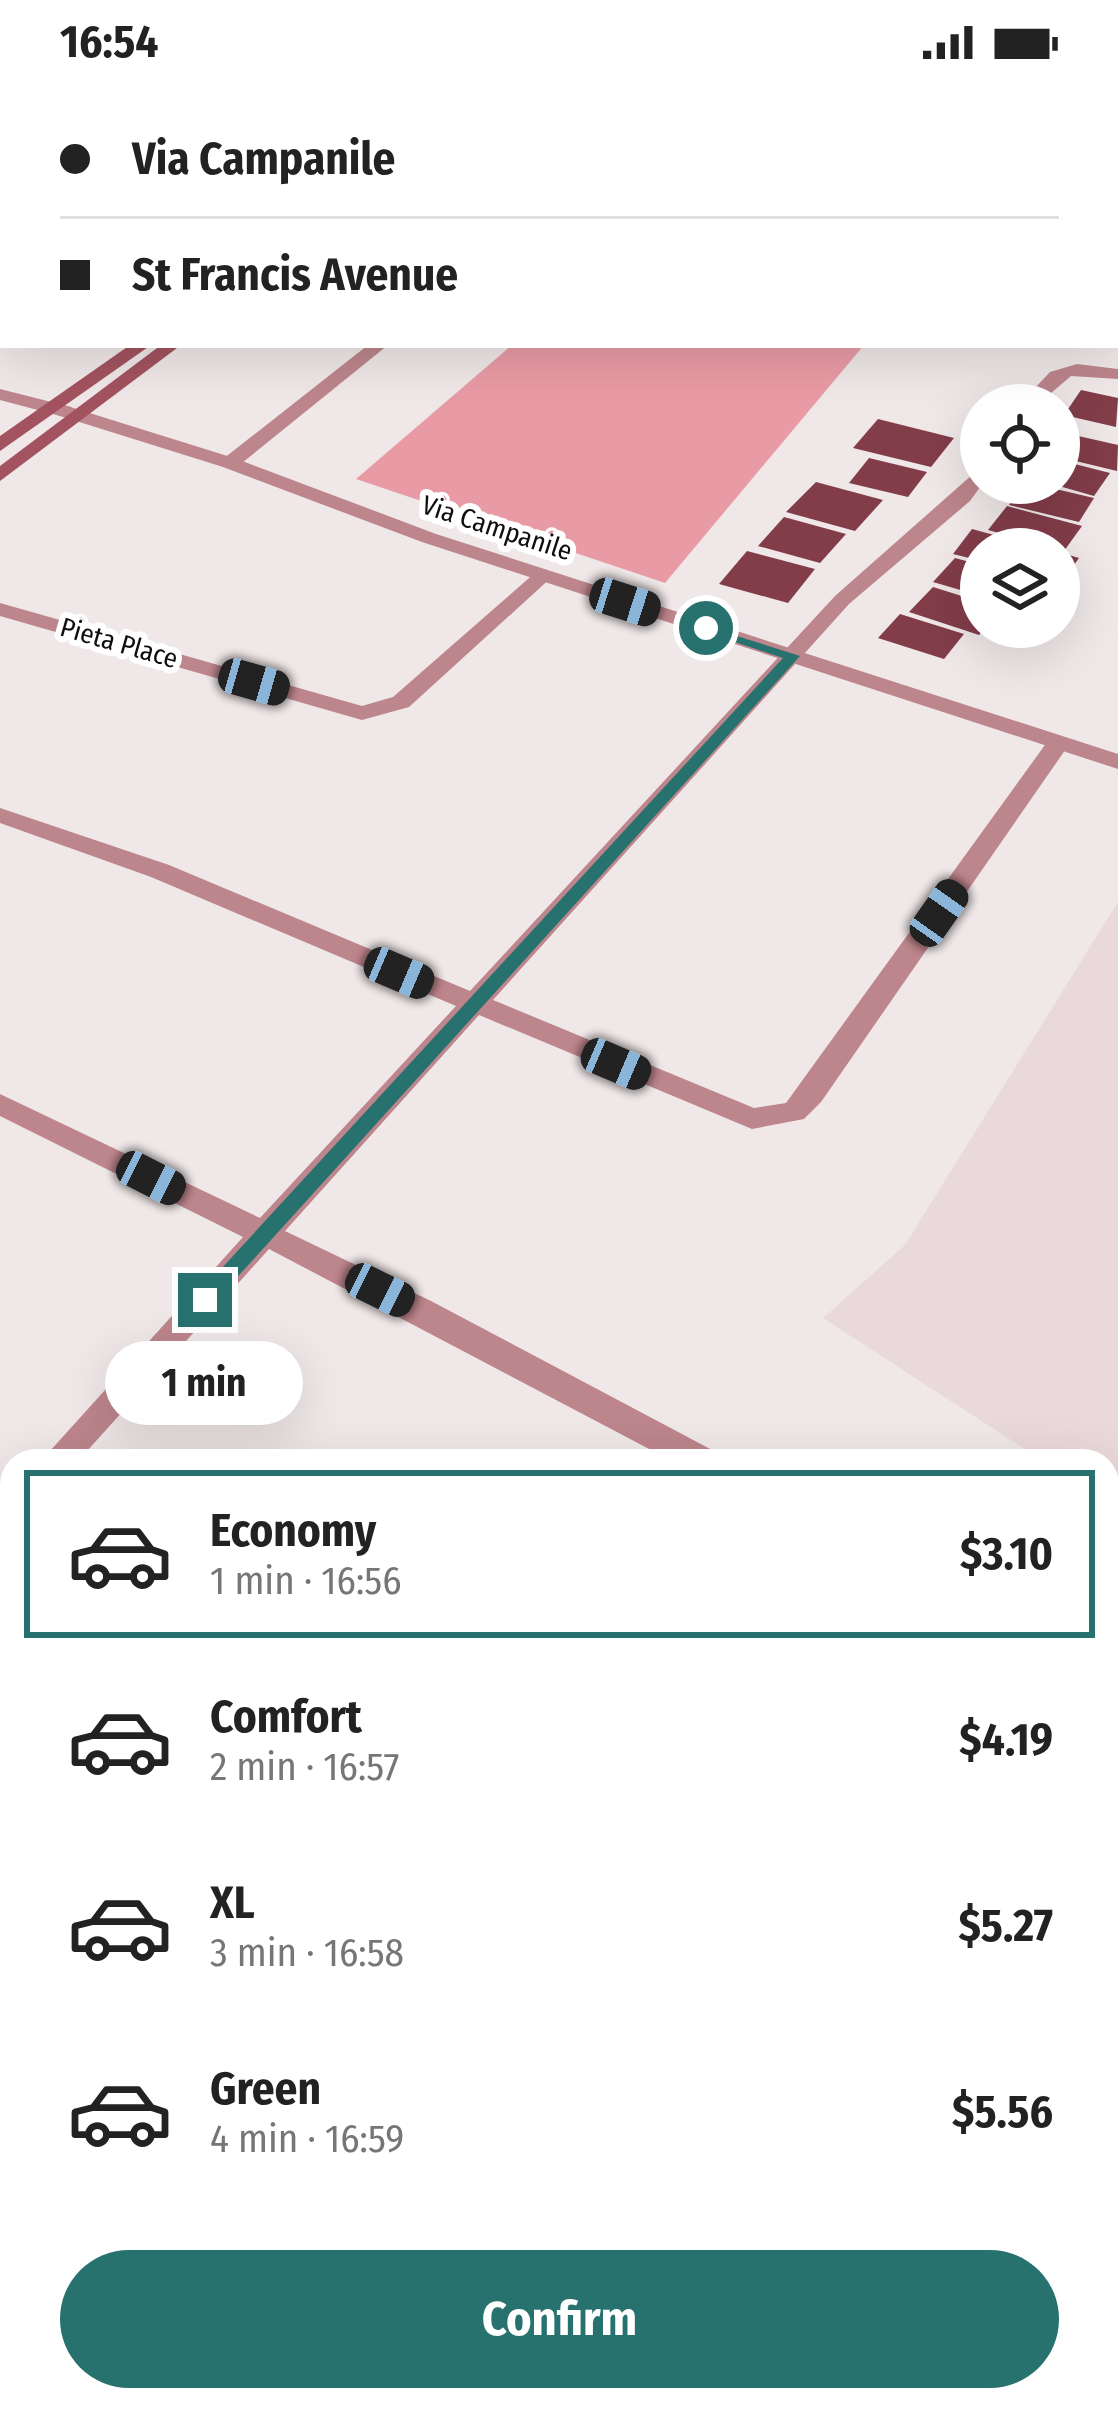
<!DOCTYPE html>
<html lang="en">
<head>
<meta charset="utf-8">
<style>
  body { margin:0; font-family:"Fira Sans Condensed",sans-serif; background:#f6f6f6; color:#222; height:100vh; display:flex; flex-direction:column; font-size:45px; white-space:nowrap }
  * { box-sizing:border-box; margin:0 }
  p { font-size:39px; color:#767676 }
  .icon { flex:none; width:66px; height:66px; fill:none; stroke:currentColor; stroke-width:2; stroke-linecap:round; stroke-linejoin:round }
  .map { position:relative; flex:1; overflow:hidden }
  .details { position:absolute; left:0px; top:1365px; width:1119px; height:963px; display:flex; flex-direction:column; background:#fff; border-radius:36px 36px 0 0; box-shadow:0 12px 48px #0002 }
  .details>* { flex:none }
  .hud { position:absolute; left:0px; top:0px; width:1119px; height:264px; box-shadow:0 12px 48px #0002; display:grid; align-content:center; height:264px; padding:0 60px; background:#fff }
  .tools { position:absolute; left:960px; top:300px; display:grid; gap:24px }
  .tools a { display:grid; place-items:center; width:120px; height:120px; border-radius:50%; background:#fff; box-shadow:0 12px 48px #0002; font-size:60px }
  .end { position:absolute; width:54px; height:54px; margin:-27px; border:15px solid #27716e; background:#fff; box-shadow:0 0 0 6px #fff }
  .from { border-radius:50% }
  .bubble { position:absolute; height:84px; border-radius:42px; background:#fff; box-shadow:0 12px 48px #0002; font-size:39px; font-weight:700; line-height:84px; text-align:center }
  .car { position:absolute; width:36px; height:72px; margin:-36px -18px; border-radius:15px; box-shadow:0 0 9px 3px #0007; background:linear-gradient(#222 24%,#8ab4d8 0 40%,#222 0 76%,#8ab4d8 0 86%,#222 0) }
  .hud b { display:flex; align-items:center; gap:42px; height:114px; font-size:45px }
  .hud b+b { border-top:3px solid #e0e0e0 }
  .hud i { width:30px; height:30px; background:#222 }
  ul { padding:21px 0 0; list-style:none }
  li { display:flex; align-items:center; gap:36px; height:168px; margin:0 24px 18px; padding:0 36px; border:6px solid transparent; border-radius:0px }
  li div { flex:1 }
  li b { display:block; font-size:45px }
  li em { font-style:normal; font-weight:700 }
  li.on { border-color:#27716e }
  li>.icon { width:108px; height:108px; stroke-width:1.5 }
  .button { display:flex; gap:24px; margin-top:auto; padding:24px 60px }
  .button a { flex:1; height:138px; border-radius:72px; background:#27716e; color:#fff; font-size:48px; font-weight:700; line-height:138px; text-align:center }
  .status { display:flex; justify-content:space-between; align-items:center; height:84px; padding:0 60px; background:#fff; direction:ltr }
  .status svg { height:33px; fill:currentColor }
  .map>svg:first-child { display:block }
</style>
</head>
<body>
<div class="status"><b>16:54</b><svg viewBox="0 0 49 12"><path d="M0 12V9h3v3zM5 12V6h3v6zM10 12V3h3v9zM15 12V0h3v12zM26 1h20v11H26zM47 4h2v5h-2z"/></svg></div>
<div class="map">
<svg width="1118" height="2326" viewBox="0 0 1118 2326">
  <rect width="100%" height="100%" fill="#efe7e8"/>
  <!-- built -->
  <path fill="#ead9db" d="M1118 818V1417L1107 1411V1377H1043L823 1234 905 1161Z"/>
  <!-- forest -->
  <g fill="#e99ba5">
    <path d="M545 0H1118V165L1116 3H541Z"/>
    <path d="M512 261H864L665 499 356 395Z"/>
  </g>
  <!-- building -->
  <g fill="#823d49">
    <path d="M1081 306 1118 314 1116 343 1064 331Z"/>
    <path d="M878 335 954 354 931 383 853 364Z"/>
    <path d="M1065 349 1118 361 1117 387 1059 373Z"/>
    <path d="M869 374 927 388 908 413 849 399Z"/>
    <path d="M1059 376 1110 389 1094 412 1059 402Z"/>
    <path d="M816 398 883 416 855 447 786 428Z"/>
    <path d="M1024 399H1030L1094 414 1079 438 1009 421Z"/>
    <path d="M1007 422 1082 442 1064 467 988 446Z"/>
    <path d="M784 433 846 450 820 479 758 462Z"/>
    <path d="M972 445 1042 464V465H981V477L953 470Z"/>
    <path d="M747 467 815 485 788 519 719 500Z"/>
    <path d="M1059 468 1079 474 1059 502Z"/>
    <path d="M955 474 981 481V512L933 498Z"/>
    <path d="M933 503 981 518V543H986L979 551 909 528Z"/>
    <path d="M900 530 964 550 944 575 878 554Z"/>
  </g>
  <g fill="none" stroke-linecap="round" stroke-linejoin="round">
    <!-- minor -->
    <g fill="#bd858c" fill-rule="evenodd">
      <path d="M102 0H119L100 3Z"/>
      <path d="M341 0H358L339 3Z"/>
      <path d="M368 261H388L237 383H223V375Z"/>
      <path d="M1077 280 1118 285V295L1071 292 1037 321H1019L1050 288Z"/>
      <path d="M0 305 71 323 73 327 64 333 0 316Z"/>
      <path d="M981 383 983 399 970 417 849 520 493 916 754 1024 786 1019 1050 654H1066L1070 659 821 1018 804 1035 752 1045 479 931 285 1147 431 1217 714 1367 718 1377H672L269 1165 78 1377H41L243 1153 0 1032V1010L260 1134 456 922 151 793 0 739V724L169 781 470 907 835 512Z"/>
      <path d="M537 487 554 491 409 623 362 636 0 532V519L362 622 393 613Z"/>
      <path d="M12 1411V1449L0 1454V1416Z"/>
      <path d="M1107 1595 1118 1599V1635L1107 1631Z"/>
      <path d="M12 1953V2006L0 2011V1958Z"/>
      <path d="M1107 2086 1118 2090V2135L1107 2130Z"/>
      <path d="M293 2316H341L337 2326H289Z"/>
      <path d="M863 2316H910L906 2326H859Z"/>
    </g>
    <!-- tertiary -->
    <path fill="#bd858c" fill-rule="evenodd" d="M64 321 237 375 436 450 1118 670V685L422 458 223 383 57 331 55 327Z"/>
    <!-- secondary -->
    <g fill="#a2535f" fill-rule="evenodd">
      <path d="M498 0H514L496 3Z"/>
      <path d="M130 261H151L0 367V352Z"/>
      <path d="M161 261H181L0 397V382Z"/>
    </g>
  </g>
  <!-- route -->
  <path fill="#27716e" d="M702 541 800 572 212 1221H198V1210L783 574 702 547Z"/>
  <g text-anchor="middle" dominant-baseline="central" stroke-width="12" stroke-linejoin="round" paint-order="stroke">
    <!-- far-street labels -->
    <g font-size="27" fill="#100d0e" stroke="#fff">
      <text transform="translate(497 444) rotate(18)">Via Campanile</text>
      <text transform="translate(119 559) rotate(16)">Pieta Place</text>
    </g>
  </g>
</svg>
<div class="tools">
<a><svg class="icon" aria-label="locate" viewBox="0 0 24 24"><circle cx="12" cy="12" r="6"/><path d="M12 2v4M12 18v4M2 12h4M18 12h4"/></svg></a>
<a><svg class="icon" aria-label="layers" viewBox="0 0 24 24"><path d="M12 4l9 5-9 5-9-5zM3 14l9 5 9-5"/></svg></a>
</div>
<i class="end from" style="left:706px;top:544px"></i>
<i class="end" style="left:205px;top:1216px"></i>
<div class="bubble" style="left:105px;top:1257px;width:198px">1 min</div>
<i class="car" style="left:625px;top:518px;rotate:108deg"></i>
<i class="car" style="left:254px;top:598px;rotate:106deg"></i>
<i class="car" style="left:939px;top:829px;rotate:35deg"></i>
<i class="car" style="left:399px;top:889px;rotate:113deg"></i>
<i class="car" style="left:616px;top:980px;rotate:113deg"></i>
<i class="car" style="left:151px;top:1094px;rotate:117deg"></i>
<i class="car" style="left:380px;top:1206px;rotate:116deg"></i>
<div class="hud">
<b><i class="from"></i>Via Campanile</b>
<b><i></i>St Francis Avenue</b>
</div>
<section class="details">
<ul>
<li class="on"><svg class="icon" aria-label="car" viewBox="0 0 24 24"><path d="M5 17H2v-5l4-1 3-4h7l3 4 3 1v5h-3M9 17h6M6 11h13"/><circle cx="7" cy="17" r="2"/><circle cx="17" cy="17" r="2"/></svg><div><b>Economy</b><p>1 min · 16:56</p></div><em>$3.10</em></li>
<li><svg class="icon" aria-label="car" viewBox="0 0 24 24"><path d="M5 17H2v-5l4-1 3-4h7l3 4 3 1v5h-3M9 17h6M6 11h13"/><circle cx="7" cy="17" r="2"/><circle cx="17" cy="17" r="2"/></svg><div><b>Comfort</b><p>2 min · 16:57</p></div><em>$4.19</em></li>
<li><svg class="icon" aria-label="car" viewBox="0 0 24 24"><path d="M5 17H2v-5l4-1 3-4h7l3 4 3 1v5h-3M9 17h6M6 11h13"/><circle cx="7" cy="17" r="2"/><circle cx="17" cy="17" r="2"/></svg><div><b>XL</b><p>3 min · 16:58</p></div><em>$5.27</em></li>
<li><svg class="icon" aria-label="car" viewBox="0 0 24 24"><path d="M5 17H2v-5l4-1 3-4h7l3 4 3 1v5h-3M9 17h6M6 11h13"/><circle cx="7" cy="17" r="2"/><circle cx="17" cy="17" r="2"/></svg><div><b>Green</b><p>4 min · 16:59</p></div><em>$5.56</em></li>
</ul>
<div class="button"><a>Confirm</a></div>
</section>
</div>
</body>
</html>
